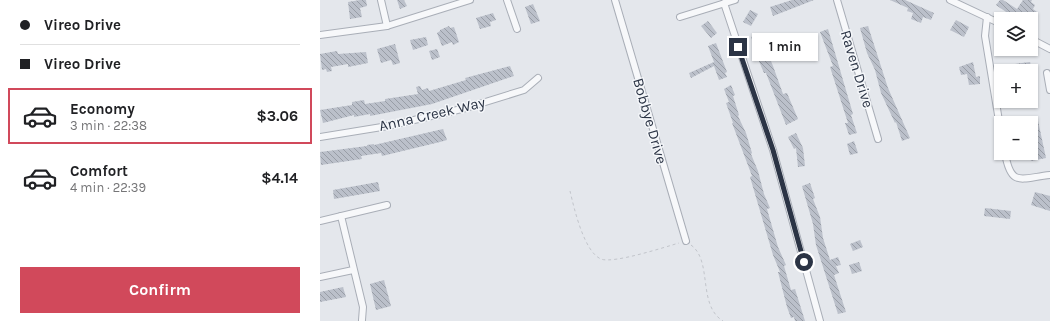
<!DOCTYPE html>
<html lang="en">
<head>
<meta charset="utf-8">
<style>
  body { margin:0; font-family:Karla,sans-serif; background:#f6f6f6; color:#202124; height:100vh; display:flex; flex-direction:column; font-size:15px; white-space:nowrap }
  * { box-sizing:border-box; margin:0 }
  p { font-size:13px; color:#757577 }
  .icon { flex:none; width:22px; height:22px; fill:none; stroke:currentColor; stroke-width:2; stroke-linecap:round; stroke-linejoin:round }
  .map { position:relative; flex:1; overflow:hidden }
  .sheet { display:flex; flex-direction:column; background:#fff; width:320px }
  .sheet>* { flex:none }
  .guide { display:grid; align-content:center; height:88px; padding:0 20px; background:#fff }
  .controls { position:absolute; left:674px; top:12px; display:grid; gap:8px }
  .controls a { display:grid; place-items:center; width:44px; height:44px; border-radius:0px; background:#fff; box-shadow:0 1px 3px #0004; font-size:20px }
  .end { position:absolute; width:18px; height:18px; margin:-9px; border:5px solid #2b3445; background:#fff; box-shadow:0 0 0 2px #fff }
  .from { border-radius:50% }
  .bubble { position:absolute; height:28px; border-radius:0px; background:#fff; box-shadow:0 1px 3px #0004; font-size:13px; font-weight:700; line-height:28px; text-align:center }
  .guide b { display:flex; align-items:center; gap:14px; height:38px; font-size:15px }
  .guide b+b { border-top:1px solid #e0e0e0 }
  .guide i { width:10px; height:10px; background:#202124 }
  ul { padding:0; list-style:none }
  li { display:flex; align-items:center; gap:12px; height:56px; margin:0 8px 6px; padding:0 12px; border:2px solid transparent; border-radius:0px }
  li div { flex:1 }
  li b { display:block; font-size:15px }
  li em { font-style:normal; font-weight:700 }
  li.current { border-color:#d1495b }
  li>.icon { width:36px; height:36px; stroke-width:1.5 }
  .button { display:flex; gap:8px; margin-top:auto; padding:8px 20px }
  .button a { flex:1; height:46px; border-radius:0px; background:#d1495b; color:#fff; font-size:16px; font-weight:700; line-height:46px; text-align:center }
  main { display:flex; flex:1; min-height:0 }
  .map>svg:first-child { display:block }
</style>
</head>
<body>
<main>
<section class="sheet">
<div class="guide">
<b><i class="from"></i>Vireo Drive</b>
<b><i></i>Vireo Drive</b>
</div>
<ul>
<li class="current"><svg class="icon" aria-label="car" viewBox="0 0 24 24"><path d="M5 17H2v-5l4-1 3-4h7l3 4 3 1v5h-3M9 17h6M6 11h13"/><circle cx="7" cy="17" r="2"/><circle cx="17" cy="17" r="2"/></svg><div><b>Economy</b><p>3 min · 22:38</p></div><em>$3.06</em></li>
<li><svg class="icon" aria-label="car" viewBox="0 0 24 24"><path d="M5 17H2v-5l4-1 3-4h7l3 4 3 1v5h-3M9 17h6M6 11h13"/><circle cx="7" cy="17" r="2"/><circle cx="17" cy="17" r="2"/></svg><div><b>Comfort</b><p>4 min · 22:39</p></div><em>$4.14</em></li>
</ul>
<div class="button"><a>Confirm</a></div>
</section>
<div class="map">
<svg width="730" height="321" viewBox="0 0 730 321">
  <defs>
    <pattern id="building-back-hatch" width="6" height="6" patternUnits="userSpaceOnUse"><rect width="6" height="6" fill="#bbc0ca"/><path d="M-1 5l2 2M0 0l6 6M5-1l2 2" fill="none" stroke="#989da6"/></pattern>
  </defs>
  <rect width="100%" height="100%" fill="#e4e7ec"/>
  <!-- building -->
  <g fill="url(#building-back-hatch)">
    <path d="M40 0H46L47 6 40 8 42 17 30 19 28 2Z"/>
    <path d="M77 0H84L87 6 80 9Z"/>
    <path d="M472 0H494L453 16 450 7Z"/>
    <path d="M570 0H585L614 13 611 20 603 17 601 23 591 19 593 13 587 11 588 8Z"/>
    <path d="M680 0H683L697 9 703 0H712L711 2 715 5 713 9 717 12 713 19 705 14 702 19 690 12 689 14 676 5Z"/>
    <path d="M213 4 220 21 211 24 205 7Z"/>
    <path d="M430 10 438 14 431 26 423 22Z"/>
    <path d="M173 13 176 20 170 22 171 26 160 29 156 18Z"/>
    <path d="M636 20 649 27 644 37 630 30Z"/>
    <path d="M388 21 397 33 391 38 381 26Z"/>
    <path d="M129 26 130 28 134 27 139 42 133 45 132 42 122 46 117 33 120 31V30Z"/>
    <path d="M548 26 568 88 590 138 582 141 576 122 575 123 561 93 555 70 547 53 540 28Z"/>
    <path d="M508 29 533 114 531 115 537 133 529 135 525 123H528L510 67 513 66 500 32Z"/>
    <path d="M439 34 447 55 448 54 453 66 463 94 467 93 478 119 466 125 446 73H444L438 59H439L431 37Z"/>
    <path d="M106 37 108 45 93 50 90 40Z"/>
    <path d="M396 43 407 72 405 73 407 77 399 80 394 66 371 78 369 73 394 62 388 46Z"/>
    <path d="M75 44 80 63 73 65 71 60 61 63 57 49Z"/>
    <path d="M117 49 120 57 112 60 109 51Z"/>
    <path d="M17 51 18 54 46 52 48 63 28 67V64L11 67 12 71 7 72 6 69 2 70 0 54Z"/>
    <path d="M653 62 656 77 660 76V84L649 85 647 74 641 75 639 67Z"/>
    <path d="M710 62 712 71H697L695 64Z"/>
    <path d="M190 66 194 76 112 104 50 116V114L34 117V115L3 123 0 110 32 105V102L44 100 45 104 65 101V99L98 94 96 87 100 86 102 90 108 88 109 91 146 80 145 78Z"/>
    <path d="M711 81H714L718 103 711 104Z"/>
    <path d="M411 85 415 95 413 96 419 115 418 116 426 133 432 153 431 154 438 171 444 194 450 208 447 209 458 247 466 265 464 266 471 290 475 289 485 321H475L474 317 471 318 467 307 458 272H460L453 255 430 177 432 176 412 123H413L406 103 409 102 404 89Z"/>
    <path d="M717 116 726 158 711 161 709 153H711V123H696L695 121Z"/>
    <path d="M123 129 127 140 120 142 62 156 61 153 41 156 42 159 1 165 0 152 47 146V145L54 144V145Z"/>
    <path d="M476 133 483 148 485 166 478 167 476 148 474 149 468 137Z"/>
    <path d="M534 141 538 153 530 155 527 144Z"/>
    <path d="M58 182 60 191 14 199 13 190Z"/>
    <path d="M490 183 495 198 493 199 500 217 503 238 510 260 518 257 521 265 516 266 519 273 514 275 526 312 518 314 496 245 493 224 482 186Z"/>
    <path d="M715 192 730 196V211L711 205Z"/>
    <path d="M665 208 691 211 690 219 664 216Z"/>
    <path d="M540 240 543 247 533 251 530 244Z"/>
    <path d="M539 262 542 271 532 274 529 265Z"/>
    <path d="M64 280 71 306 56 310 50 284Z"/>
    <path d="M23 287 26 297 0 302V292Z"/>
  </g>
  <g fill="none" stroke-linecap="round" stroke-linejoin="round">
    <!-- minor casing -->
    <g stroke="#a9aeb7" stroke-width="8">
      <g id="minor">
        <path d="M61 0 67 26"/>
        <path d="M187 0 197 29"/>
        <path d="M295 0 366 241"/>
        <path d="M517 0 558 139"/>
        <path d="M630 0 681 24"/>
        <path d="M404 3 453 150 500 321"/>
        <path d="M360 17 415 0"/>
        <path d="M667 17 665 36 681 133"/>
        <path d="M0 35 67 26 150 0"/>
        <path d="M711 39 730 49"/>
        <path d="M727 73 730 90"/>
        <path d="M0 137 68 126 146 108 204 90 218 78"/>
        <path d="M685 153C691 188 701 178 730 175"/>
        <path d="M21 216 43 307 42 320"/>
        <path d="M0 221 67 205"/>
        <path d="M0 277 33 270"/>
      </g>
    </g>
    <!-- path -->
    <g stroke="#c2c5cb" stroke-width="1" stroke-dasharray="3 3" stroke-linecap="butt">
      <path d="M250 191C254 208 264 252 281 259 293 264 345 247 359 243"/>
      <path d="M371 245C393 261 377 305 403 321"/>
    </g>
    <!-- minor -->
    <use href="#minor" stroke="#f7f8fa" stroke-width="6"/>
  </g>
  <g fill="none" stroke-linecap="round" stroke-linejoin="round">
    <!-- route -->
    <path stroke="#2b3445" stroke-width="5" d="M418 47 453 150 484 262"/>
  </g>
  <g text-anchor="middle" dominant-baseline="central" stroke-width="3" stroke-linejoin="round" paint-order="stroke">
    <!-- street labels -->
    <g font-size="15" fill="#2b3445" stroke="#f4f6f9">
      <text transform="translate(537 69) rotate(73)">Raven Drive</text>
      <text transform="translate(112 114) rotate(-13)">Anna Creek Way</text>
      <text transform="translate(330 121) rotate(74)">Bobbye Drive</text>
    </g>
  </g>
</svg>
<div class="controls">
<a><svg class="icon" aria-label="layers" viewBox="0 0 24 24"><path d="M12 4l9 5-9 5-9-5zM3 14l9 5 9-5"/></svg></a>
<a>+</a>
<a>−</a>
</div>
<i class="end from" style="left:484px;top:262px"></i>
<i class="end" style="left:418px;top:47px"></i>
<div class="bubble" style="left:432px;top:33px;width:66px">1 min</div>
</div>
</main>
</body>
</html>
